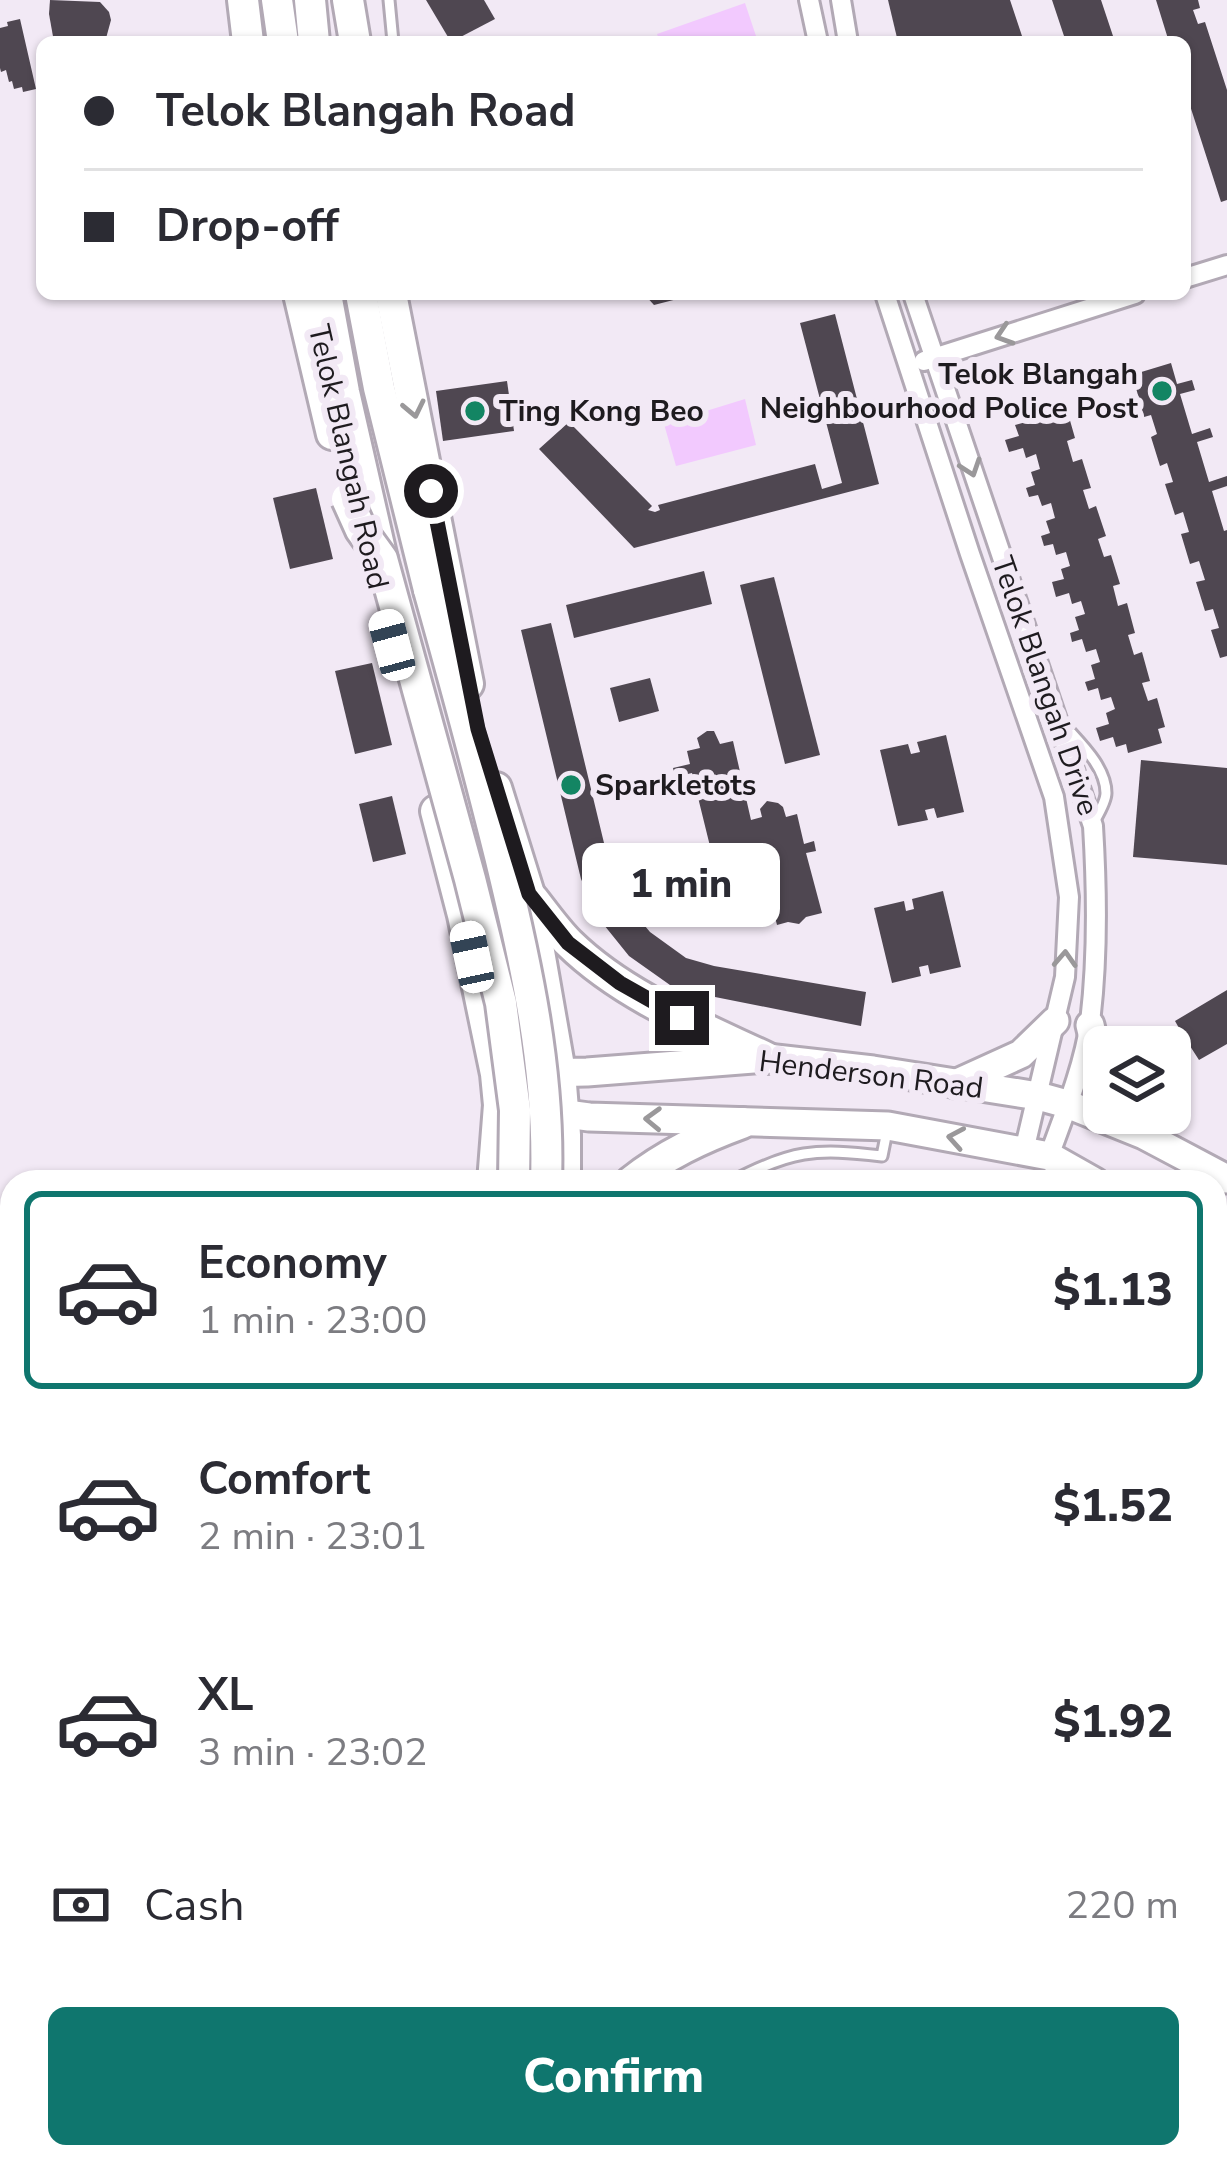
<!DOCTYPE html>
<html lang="en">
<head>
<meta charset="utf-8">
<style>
  body { margin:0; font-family:"Nunito Sans",sans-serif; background:#f2f2f3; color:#2b2b33; height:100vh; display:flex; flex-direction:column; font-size:45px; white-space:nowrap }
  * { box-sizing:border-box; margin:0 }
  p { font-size:39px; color:#7c7c81 }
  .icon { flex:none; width:66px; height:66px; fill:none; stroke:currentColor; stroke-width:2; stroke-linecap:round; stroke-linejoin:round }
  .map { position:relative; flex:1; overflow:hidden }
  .side { position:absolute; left:0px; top:1170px; width:1227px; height:999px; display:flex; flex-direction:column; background:#fff; border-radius:36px 36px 0 0; box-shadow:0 3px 9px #0004 }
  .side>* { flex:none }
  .top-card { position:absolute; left:36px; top:36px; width:1155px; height:264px; border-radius:18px; box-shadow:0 3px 9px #0004; display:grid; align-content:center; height:264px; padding:0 48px; background:#fff }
  .controls { position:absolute; left:1083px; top:1026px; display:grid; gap:24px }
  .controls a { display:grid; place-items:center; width:108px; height:108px; border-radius:18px; background:#fff; box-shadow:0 3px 9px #0004; font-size:60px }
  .end { position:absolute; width:54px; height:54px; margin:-27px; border:15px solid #1e1b1f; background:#fff; box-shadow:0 0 0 6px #fff }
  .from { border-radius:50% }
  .bubble { position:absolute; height:84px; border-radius:18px; background:#fff; box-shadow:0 3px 9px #0004; font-size:39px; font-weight:800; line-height:84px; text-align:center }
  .car { position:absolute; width:36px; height:72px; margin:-36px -18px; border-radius:15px; box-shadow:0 0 9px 3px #0007; background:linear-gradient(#fff 24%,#345 0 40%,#fff 0 76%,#345 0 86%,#fff 0) }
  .top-card b { display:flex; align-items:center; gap:42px; height:114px; font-size:45px }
  .top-card b+b { border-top:3px solid #e1e1e2 }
  .top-card i { width:30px; height:30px; background:#2b2b33 }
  ul { padding:21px 0 0; list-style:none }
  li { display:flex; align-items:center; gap:36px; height:198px; margin:0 24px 18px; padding:0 24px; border:6px solid transparent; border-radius:18px }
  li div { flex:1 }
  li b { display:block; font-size:45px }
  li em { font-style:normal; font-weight:800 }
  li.active { border-color:#0f766e }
  li>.icon { width:108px; height:108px; stroke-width:1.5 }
  .pay { display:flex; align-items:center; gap:30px; height:132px; padding:0 48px; font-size:45px }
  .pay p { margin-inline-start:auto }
  .primary-button { display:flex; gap:24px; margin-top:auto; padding:24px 48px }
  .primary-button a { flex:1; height:138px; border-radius:18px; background:#0f766e; color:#fff; font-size:48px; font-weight:800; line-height:138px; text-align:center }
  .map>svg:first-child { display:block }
</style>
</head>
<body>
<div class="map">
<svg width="1227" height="2168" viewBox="0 0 1227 2168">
  <rect width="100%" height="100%" fill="#f2e9f5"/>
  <!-- green -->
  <g fill="#f2c9fe">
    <path d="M745 3 758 42H660L657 34Z"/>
    <path d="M745 399 756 445 676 466 664 424Z"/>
    <path d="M1215 1329 1227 1335V2168H569L558 2166 559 2157H1215Z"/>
    <path d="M0 1793 12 1799V2137L0 2131Z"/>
    <path d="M55 2157H212L209 2168H78Z"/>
  </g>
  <!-- building -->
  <g fill="#4f4751" fill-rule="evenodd">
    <path d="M50 0 100 2 109 12 111 20 105 42H54L49 14Z"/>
    <path d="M426 0H484L495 19 451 42Z"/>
    <path d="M888 0H1010L1024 42H898Z"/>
    <path d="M1052 0H1101L1115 42H1066Z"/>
    <path d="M1156 0H1198L1200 8 1193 10 1198 24 1205 22 1227 90V200L1221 202 1185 90V42H1169Z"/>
    <path d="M20 19 36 89 23 92 22 87 14 89 12 81 9 82 6 70 1 72 0 68V28L8 26 7 22Z"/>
    <path d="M644 294H689V296L654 305Z"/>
    <path d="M835 314 879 484 634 548 539 449 569 422 652 506 648 510 655 512 660 510 658 505 815 464 822 489 842 483 800 323Z"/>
    <path d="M1171 363 1177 384 1192 380 1195 390 1180 394 1192 434 1210 428 1213 437 1197 442 1209 482 1227 476V486L1212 491 1224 531 1227 530V656L1220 658 1211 630 1219 628 1213 609 1205 611 1196 582 1205 580 1199 561 1190 564 1181 534 1189 532 1183 512 1175 515 1165 484 1173 482 1167 463 1160 466 1151 437 1157 434 1151 415 1144 417 1136 388 1142 386 1138 373Z"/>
    <path d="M507 381 514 431 443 441 436 391Z"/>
    <path d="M1053 401 1057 413 1067 410 1075 438 1067 441 1073 462 1082 459 1091 488 1083 490 1089 509 1096 506 1106 536 1098 539 1104 557 1111 555 1120 584 1113 586 1118 606 1127 603 1135 633 1128 635 1134 655 1142 652 1150 681 1142 683 1148 701 1157 698 1165 727 1158 729 1162 743 1128 753 1126 744 1116 747 1113 737 1100 741 1096 728 1109 724 1106 713 1115 709 1111 697 1101 700 1098 688 1088 691 1085 682 1095 679 1091 665 1100 662 1096 649 1086 652 1082 639 1072 642 1070 633 1079 630 1075 617 1085 614 1081 601 1072 604 1069 593 1056 597 1052 582 1064 579 1061 569 1070 566 1066 552 1056 555 1053 544 1044 546 1041 536 1050 533 1046 521 1055 518 1051 503 1042 506 1038 495 1029 497 1026 488 1035 485 1031 472 1040 469 1036 454 1026 458 1023 448 1009 452 1005 440 1019 436 1015 425 1026 422 1022 411Z"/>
    <path d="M316 488 333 559 290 569 273 498Z"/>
    <path d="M704 571 712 604 574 638 566 605Z"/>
    <path d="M774 577 820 755 785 764 740 585Z"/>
    <path d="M551 623 611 872 625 902 650 932 686 958 714 966 866 992 861 1026 705 995 670 985 629 956 600 920 581 879 521 630Z"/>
    <path d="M372 663 392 745 355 754 335 671Z"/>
    <path d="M650 678 659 711 619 722 610 688Z"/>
    <path d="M707 731H714L720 744 733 741 751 820 762 817 760 809 767 801 778 803 783 807 786 817 797 814 804 844 814 841 816 851 806 853 822 913 806 917 799 924 788 922 777 925 772 905 760 908 764 920 748 926 742 924 739 913 728 916 725 905 708 909 705 900 722 895 692 773 675 777 673 768 690 764 687 751 700 748 697 738ZM758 847 767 882 754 886 745 850Z"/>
    <path d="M946 735 964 812 937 818 934 808 925 810 928 820 898 826 880 750 908 744 911 754 920 752 917 742Z"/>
    <path d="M1141 760 1227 768V865L1133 857Z"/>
    <path d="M392 796 406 854 373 862 359 804Z"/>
    <path d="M943 891 961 967 930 974 928 965 919 967 921 976 892 983 874 908 904 901 906 911 914 909 912 899Z"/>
    <path d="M1227 990V1044L1199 1060 1190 1046 1180 1052 1175 1042 1184 1037 1175 1021Z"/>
    <path d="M0 1393 12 1397 7 1424 12 1426V1539L0 1535Z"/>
    <path d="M1215 1786 1227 1792V1826L1215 1820Z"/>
    <path d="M1227 1964V1988L1215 1990V1966Z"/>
    <path d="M360 2157H426L424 2168H405L360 2159Z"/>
    <path d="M439 2157H499L496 2168H437Z"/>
  </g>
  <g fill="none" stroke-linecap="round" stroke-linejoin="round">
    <!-- service casing -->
    <g stroke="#b2a9b5" stroke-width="15">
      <g id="service">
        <path d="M389 0 393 42"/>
        <path d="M1065 726C1080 743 1106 767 1106 793 1106 801 1099 813 1095 820"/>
        <path d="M731 1182C791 1150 815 1148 882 1156L887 1131"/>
        <path d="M328 2157 387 2168"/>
        <path d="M396 2168 398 2167"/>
      </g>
    </g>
    <!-- minor casing -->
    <g stroke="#b2a9b5" stroke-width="24">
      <g id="minor">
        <path d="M809 0 818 42"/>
        <path d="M841 0 848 42"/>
        <path d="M1185 278 1227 265"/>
        <path d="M885 294 970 554 1054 797 1069 897 1065 977 1024 1151"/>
        <path d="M913 294 1093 826C1097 891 1098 958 1090 1022 1084 1066 1064 1115 1049 1156"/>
        <path d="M924 361 1135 294"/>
        <path d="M0 1350 12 1354"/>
        <path d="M1215 1711 1227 1714"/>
        <path d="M539 2168 541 2157"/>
      </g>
    </g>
    <!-- secondary casing -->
    <g stroke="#b2a9b5" stroke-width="33">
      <g id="secondary">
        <path d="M1090 1025 1104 1083"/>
        <path d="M496 1074 587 1072 767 1058 873 1070 1038 1096 1067 1104 1144 1135 1227 1179"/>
        <path d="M955 1084 1021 1054 1055 1021"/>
        <path d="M544 1111 589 1117 888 1126 1049 1156 1095 1182"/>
        <path d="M1215 1248 1227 1255"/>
      </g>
    </g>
    <!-- primary casing -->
    <g stroke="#b2a9b5" stroke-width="36">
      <g id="primary">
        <path d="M348 0 355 42"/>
        <path d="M391 294 468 684"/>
        <path d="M496 788 529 894 560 1072 565 1135V1182"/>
        <path d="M436 811 463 915 496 1074 499 1105 493 1182"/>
        <path d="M533 899C544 913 556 930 569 943 623 996 699 1026 767 1058"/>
        <path d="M631 1182C665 1155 701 1138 742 1123"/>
        <path d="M246 2168 249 2157"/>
        <path d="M323 2168 325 2157"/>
      </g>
    </g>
    <!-- trunk casing -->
    <g stroke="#b2a9b5" stroke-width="36">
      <g id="trunk">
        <path d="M243 0 248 42"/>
        <path d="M277 0 283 42"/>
        <path d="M310 0 314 42"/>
        <path d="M299 294 332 434"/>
        <path d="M326 294 344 392 382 559"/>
        <path d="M361 294 379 388 429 590"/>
        <path d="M265 2168 268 2157"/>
        <path d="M300 2168 303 2157"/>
      </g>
    </g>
    <!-- service -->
    <use href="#service" stroke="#fff" stroke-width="9"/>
    <!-- minor -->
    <use href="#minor" stroke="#fff" stroke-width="18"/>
    <!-- secondary -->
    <use href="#secondary" stroke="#fff" stroke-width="27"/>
    <!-- primary -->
    <use href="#primary" stroke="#fff" stroke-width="30"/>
    <!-- trunk -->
    <use href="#trunk" stroke="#fff" stroke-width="30"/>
    <!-- trunk-bridge casing -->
    <g stroke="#b2a9b5" stroke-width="36" stroke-linecap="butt">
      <g id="trunk-bridge">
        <path d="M347 499 361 530 382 559 470 879 501 1003 515 1110 514 1182"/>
        <path d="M429 590C454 679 478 767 500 856 526 963 550 1072 546 1182"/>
      </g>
    </g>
    <!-- trunk-bridge -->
    <use href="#trunk-bridge" stroke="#fff" stroke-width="30"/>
  </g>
  <!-- one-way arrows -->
  <defs><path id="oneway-chevron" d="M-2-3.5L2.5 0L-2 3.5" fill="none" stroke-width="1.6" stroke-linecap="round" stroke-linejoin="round" transform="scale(3)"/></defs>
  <g stroke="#9a989a">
    <use href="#oneway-chevron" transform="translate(1004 335) rotate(162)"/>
    <use href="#oneway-chevron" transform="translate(414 409) rotate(78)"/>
    <use href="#oneway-chevron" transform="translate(971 468) rotate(71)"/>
    <use href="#oneway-chevron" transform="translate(1065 959) rotate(-87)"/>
    <use href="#oneway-chevron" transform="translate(653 1119) rotate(-178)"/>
    <use href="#oneway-chevron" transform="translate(956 1138) rotate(-170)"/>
  </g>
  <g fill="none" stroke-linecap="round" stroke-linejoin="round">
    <!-- route -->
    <path stroke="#1e1b1f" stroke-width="15" d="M431 491 478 729 529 894 568 943 620 983 682 1018"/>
  </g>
  <!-- markers -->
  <g fill="#138563" stroke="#f2e9f5" stroke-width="4.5">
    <circle cx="1162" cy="391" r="12"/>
    <circle cx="475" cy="411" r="12"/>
    <circle cx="571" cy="785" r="12"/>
  </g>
  <g text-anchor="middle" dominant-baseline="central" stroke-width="12" stroke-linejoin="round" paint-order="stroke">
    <!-- poi labels -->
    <g font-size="30" font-weight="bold" fill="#1e1b1f" stroke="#f2e9f5" text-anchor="start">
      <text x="1138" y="374" text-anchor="end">Telok Blangah<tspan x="1138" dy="34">Neighbourhood Police Post</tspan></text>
      <text x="499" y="411">Ting Kong Beo</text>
      <text x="595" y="785">Sparkletots</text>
    </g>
    <!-- street labels -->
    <g font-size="30" fill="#1e1b1f" stroke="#f2e9f5">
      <text transform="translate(348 457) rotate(77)">Telok Blangah Road</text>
      <text transform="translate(1045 686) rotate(71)">Telok Blangah Drive</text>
      <text transform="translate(871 1075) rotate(7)">Henderson Road</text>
    </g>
  </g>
</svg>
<div class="controls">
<a><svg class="icon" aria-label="layers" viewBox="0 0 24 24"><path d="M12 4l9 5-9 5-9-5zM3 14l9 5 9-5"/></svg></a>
</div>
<i class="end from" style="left:431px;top:491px"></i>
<i class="end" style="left:682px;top:1018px"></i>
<div class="bubble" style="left:582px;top:843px;width:198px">1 min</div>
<i class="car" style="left:392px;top:645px;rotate:345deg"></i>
<i class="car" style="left:472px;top:957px;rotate:348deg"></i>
<div class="top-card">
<b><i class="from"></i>Telok Blangah Road</b>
<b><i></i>Drop-off</b>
</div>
<section class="side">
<ul>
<li class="active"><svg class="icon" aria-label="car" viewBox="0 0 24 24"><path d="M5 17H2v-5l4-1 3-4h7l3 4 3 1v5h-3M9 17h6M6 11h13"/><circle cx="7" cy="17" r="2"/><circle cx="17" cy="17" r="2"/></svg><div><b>Economy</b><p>1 min · 23:00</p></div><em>$1.13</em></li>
<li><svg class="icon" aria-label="car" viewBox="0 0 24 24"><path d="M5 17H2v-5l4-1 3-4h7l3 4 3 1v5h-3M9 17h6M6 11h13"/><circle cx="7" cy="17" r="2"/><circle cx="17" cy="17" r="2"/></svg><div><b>Comfort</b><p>2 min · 23:01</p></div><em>$1.52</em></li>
<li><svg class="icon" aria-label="car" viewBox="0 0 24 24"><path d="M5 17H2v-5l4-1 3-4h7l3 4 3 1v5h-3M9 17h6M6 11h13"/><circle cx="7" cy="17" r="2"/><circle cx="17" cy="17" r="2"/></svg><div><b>XL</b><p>3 min · 23:02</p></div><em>$1.92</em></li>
</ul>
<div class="pay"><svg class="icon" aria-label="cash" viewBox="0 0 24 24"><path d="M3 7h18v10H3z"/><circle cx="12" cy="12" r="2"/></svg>Cash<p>220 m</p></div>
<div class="primary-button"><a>Confirm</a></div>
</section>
</div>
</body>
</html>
